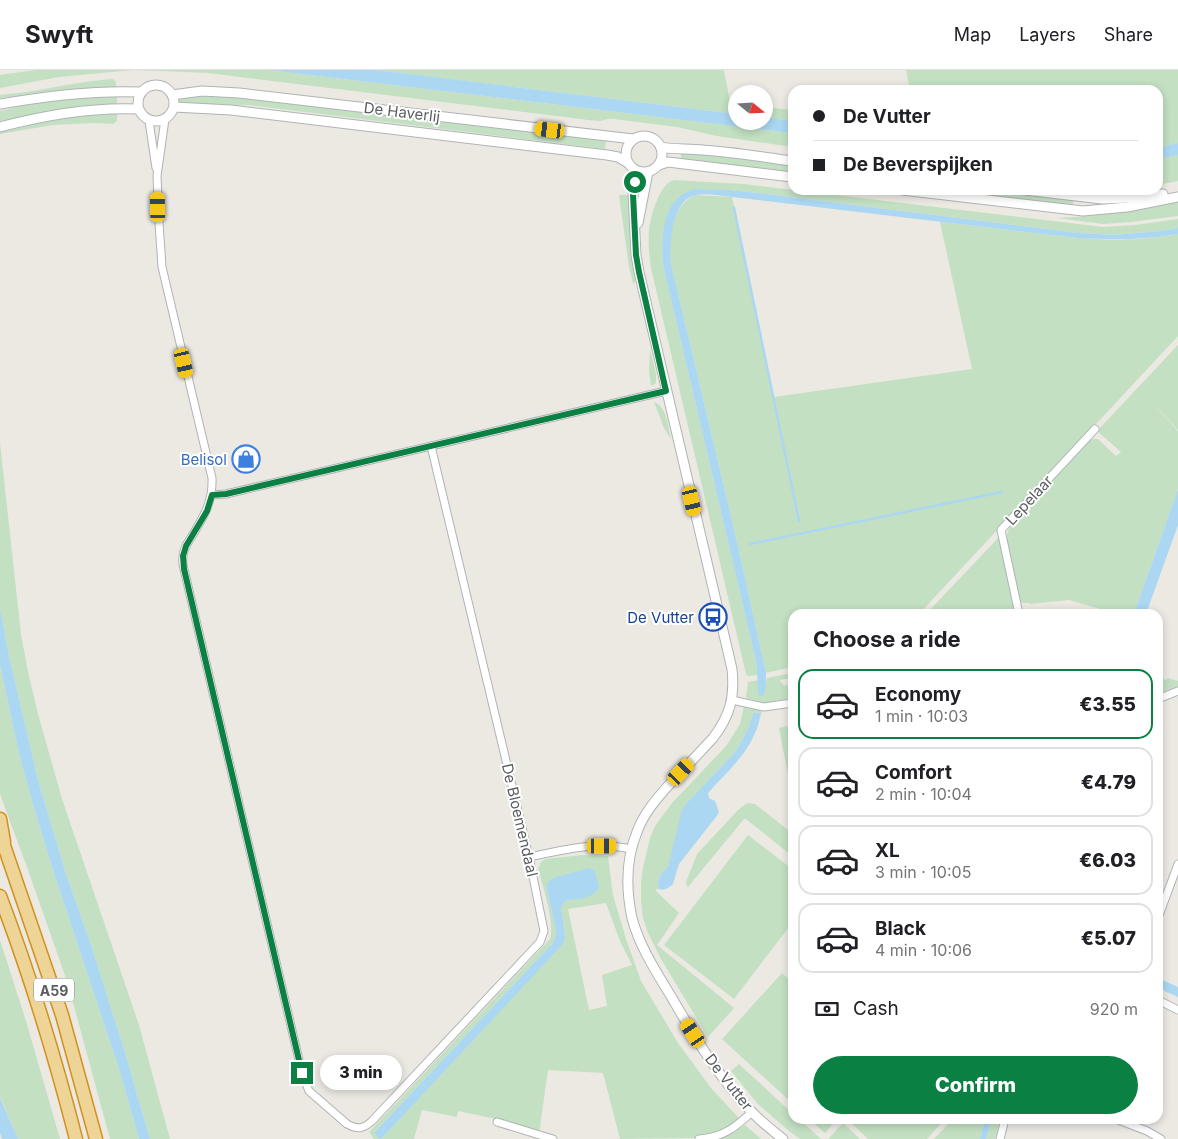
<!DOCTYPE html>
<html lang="en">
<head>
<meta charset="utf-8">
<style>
  body { margin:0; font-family:Inter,sans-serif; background:#f2f2f2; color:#202124; height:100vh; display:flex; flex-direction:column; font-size:19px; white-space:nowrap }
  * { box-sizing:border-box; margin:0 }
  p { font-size:16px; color:#757577 }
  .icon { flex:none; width:28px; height:28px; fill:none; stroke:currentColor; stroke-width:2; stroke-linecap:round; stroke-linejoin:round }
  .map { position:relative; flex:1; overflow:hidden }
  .sheet { position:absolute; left:788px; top:539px; width:375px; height:515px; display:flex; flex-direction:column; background:#fff; border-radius:15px; box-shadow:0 2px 8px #0003 }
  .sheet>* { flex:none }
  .banner { position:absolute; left:788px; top:15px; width:375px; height:110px; border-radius:15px; box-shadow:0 2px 8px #0003; display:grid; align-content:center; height:110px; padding:0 25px; background:#fff }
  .needle { width:32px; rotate:108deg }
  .controls { position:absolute; left:728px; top:15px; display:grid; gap:10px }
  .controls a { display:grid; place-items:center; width:45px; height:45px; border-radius:50%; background:#fff; box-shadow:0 2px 8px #0003; font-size:25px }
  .end { position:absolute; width:22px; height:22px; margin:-11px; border:6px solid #0b8043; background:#fff; box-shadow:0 0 0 2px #fff }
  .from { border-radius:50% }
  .bubble { position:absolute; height:35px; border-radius:18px; background:#fff; box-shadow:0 2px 8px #0003; font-size:16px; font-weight:800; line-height:35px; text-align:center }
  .car { position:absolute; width:15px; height:30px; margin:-15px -8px; border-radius:6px; box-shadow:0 0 4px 1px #0007; background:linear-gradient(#f5c518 24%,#345 0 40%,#f5c518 0 76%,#345 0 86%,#f5c518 0) }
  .banner b { display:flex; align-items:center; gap:18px; height:48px; font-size:19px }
  .banner b+b { border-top:1px solid #e0e0e0 }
  .banner i { width:12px; height:12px; background:#202124 }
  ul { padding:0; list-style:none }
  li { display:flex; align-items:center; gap:15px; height:70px; margin:0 10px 8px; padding:0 15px; border:2px solid #e0e0e0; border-radius:15px }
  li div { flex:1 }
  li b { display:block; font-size:19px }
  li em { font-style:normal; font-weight:800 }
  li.on { border-color:#0b8043 }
  li>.icon { width:45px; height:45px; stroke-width:1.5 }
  h2 { padding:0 25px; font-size:22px; line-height:60px }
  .pay { display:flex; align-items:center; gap:12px; height:55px; padding:0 25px; font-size:19px }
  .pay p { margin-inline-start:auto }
  .button { display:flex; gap:10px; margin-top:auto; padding:10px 25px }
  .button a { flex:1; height:58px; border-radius:30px; background:#0b8043; color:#fff; font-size:20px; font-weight:800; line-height:58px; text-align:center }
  header { display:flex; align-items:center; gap:30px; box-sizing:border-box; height:70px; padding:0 25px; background:#fff; border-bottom:1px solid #e0e0e0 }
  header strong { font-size:24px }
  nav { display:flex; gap:28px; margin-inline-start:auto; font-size:18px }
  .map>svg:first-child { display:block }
</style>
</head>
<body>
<header>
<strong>Swyft</strong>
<nav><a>Map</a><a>Layers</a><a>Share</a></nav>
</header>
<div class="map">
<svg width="1178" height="1069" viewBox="0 0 1178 1069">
  <rect width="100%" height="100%" fill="#ece9e3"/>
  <!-- green -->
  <g fill="#c3e0c2" fill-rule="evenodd">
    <path d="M36 0H133L59 7 0 18V5Z"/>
    <path d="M136 0H268L792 63V77L717 66 677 57 614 49H608L600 51 588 50 208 3Z"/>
    <path d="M374 0H724L730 32 736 33V44Z"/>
    <path d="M906 0H1178V73L1158 78V20H910Z"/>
    <path d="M111 9H113L116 12V19L63 21 0 28V25C37 22 74 12 111 9Z"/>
    <path d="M222 23 427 49 606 71 605 79 247 35 181 34 179 33 178 31 180 27Z"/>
    <path d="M117 25V35L52 41 0 51V41L48 29Z"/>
    <path d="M764 37 792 40V51L764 47Z"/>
    <path d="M117 41V51L113 54 93 53 53 55 0 64V62L28 56 34 51Z"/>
    <path d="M681 82 792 95V104L687 90 681 89Z"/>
    <path d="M1178 85V111L1158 115V89Z"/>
    <path d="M674 110 744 114 1103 157 1135 155 1178 149V158L1161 161 1113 165 1078 163 758 123 730 120 694 119C687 127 669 144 666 152 661 166 662 181 663 195L756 591 757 605 748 606 746 604 651 198C647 172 647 152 658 128 662 120 665 113 674 110Z"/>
    <path d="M925 120H996L1070 129 1073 131V136Z"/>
    <path d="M619 125H630L631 183 636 210 633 214 629 197Z"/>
    <path d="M695 125 732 127 774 327 972 299 940 152C969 155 999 159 1028 162 1081 169 1125 174 1178 164V266L919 544H792V597L766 603 738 476 671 194C668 170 670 137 695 125Z"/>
    <path d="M1178 130V146L1131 152 1103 154 1057 148C1097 147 1138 138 1178 130Z"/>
    <path d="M1178 275V360L1147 327 1178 361V419L1134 544H1106L1107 541 1069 530 1030 534V533H1022L1019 529 1007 472C1006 463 1009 458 1014 451L1089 371 1093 369H1098L1116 386 1121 382 1097 361Z"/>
    <path d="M650 279 656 304V313L651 316 649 302Z"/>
    <path d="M654 332C667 337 668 356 671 369L664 358Z"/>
    <path d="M0 373 21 564 27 597 38 644 62 729 139 955 170 1069H150L124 979 91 875 65 801 38 710 9 586 0 538Z"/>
    <path d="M1000 466 1016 544H926Z"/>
    <path d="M0 595 19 684 32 731 52 797 120 1002 139 1069H110L68 914 28 800 0 724Z"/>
    <path d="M792 603V608L780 610 784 616 792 614V620L790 621 791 628 765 633 746 628 748 612 758 610V624L766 614 767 608Z"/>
    <path d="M1158 607 1166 610 1168 608 1178 611V616L1158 624Z"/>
    <path d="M744 636 762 641 761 644 754 642 748 659 736 681 685 735 668 798C661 803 656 809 659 819L655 820 679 843 657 875 734 938 708 967 661 889 648 863 643 848 641 832V812L643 798 650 768 655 756 672 733 727 675 740 654Z"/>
    <path d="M792 655V726L779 658Z"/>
    <path d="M747 733 755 734 792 763V786L746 749H744L688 817 687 816 686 812 697 784 738 740Z"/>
    <path d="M748 765 792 799V853L734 929 664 875Z"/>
    <path d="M582 785 608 786 613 825 626 869 641 911 678 973 711 1018 738 1047V1048L732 1054 714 1064 701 1068 620 1069 603 1003 548 1000 539 1064 506 1051 458 1041 457 1047 422 1040 414 1069H381L565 868 564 857 561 838 565 831 590 826 546 815 556 861 555 868 552 874 374 1063 381 1069H374L369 1062 550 869C555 852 543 817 538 799L541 792 545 789ZM606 833 620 871 632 895 602 905 607 936 589 940 568 839Z"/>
    <path d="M0 870 26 951 60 1069H18L0 1027Z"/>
    <path d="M782 903 792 912V1033L722 969Z"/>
    <path d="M739 994 792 1043V1049H799L821 1069H800L789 1061 758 1034 731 1001Z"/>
    <path d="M809 1049H837L825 1063Z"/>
    <path d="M852 1049H945L927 1069H868L850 1052Z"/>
    <path d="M953 1049H985L980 1069H934Z"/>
    <path d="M991 1049H1000L995 1069H986Z"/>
    <path d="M843 1053 860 1069H828Z"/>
    <path d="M745 1055 761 1069H722Z"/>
  </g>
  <!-- water -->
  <g fill="#abd7f3">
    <path d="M268 0H374L417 5 736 44V51H764V47L792 51V63Z"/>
    <path d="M1178 73V85L1158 89V78Z"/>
    <path d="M694 119 730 120 758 123 1078 163 1113 165 1161 161 1178 158V164C1144 170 1112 170 1078 168L732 127C721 126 707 123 696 125 671 130 669 175 671 194L738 476 766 603V614L764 625 761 626 758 624V615L756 591 663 195C661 174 662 141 679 127 684 123 689 121 694 119Z"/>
    <path d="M1178 419V455L1146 544H1134Z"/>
    <path d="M0 538 9 586 38 710 65 801 91 875 124 979 150 1069H139L120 1002 52 797 32 731 19 684 0 595Z"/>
    <path d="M754 642 761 644C759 651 758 657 755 663 745 687 725 704 708 723L709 728 715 731 719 742 716 747 679 794 673 814 668 818 663 820 659 819C656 809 661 803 668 797L681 743 685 735 736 681 748 659Z"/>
    <path d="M589 798 595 801 599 818C590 830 579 828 565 831L561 838 564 857 565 868 563 874 381 1069 379 1068 374 1063 552 874 555 868 556 861 546 815 553 808Z"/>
    <path d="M1160 909 1178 917V927L1158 918Z"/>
    <path d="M0 1027V1028L18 1069H2L0 1063Z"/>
    <path d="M985 1049H991L986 1069H980Z"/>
  </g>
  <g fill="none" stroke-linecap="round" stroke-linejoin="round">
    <!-- stream -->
    <g stroke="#abd7f3" stroke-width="2.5">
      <path d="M734 138 799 451"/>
      <path d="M750 474 1002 422"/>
    </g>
    <!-- minor casing -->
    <g stroke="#b0b3b6" stroke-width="9">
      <g id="minor">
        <path d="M165 49 157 106 159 153 162 197 212 408C213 432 204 446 192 466 188 472 183 479 183 487 182 491 183 495 184 499L302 1003 309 1021 347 1054C358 1060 363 1059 372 1051L540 872 544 861 529 787 431 376"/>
        <path d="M149 51 156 98"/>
        <path d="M212 425 226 424 666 321"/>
        <path d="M1019 544 1001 460 1095 359"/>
        <path d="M1158 629 1178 621"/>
        <path d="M732 630 764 637 792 633"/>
        <path d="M529 787C563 780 596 771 631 779"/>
        <path d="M1158 848 1178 794"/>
        <path d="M1158 930 1178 940"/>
        <path d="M1116 1049 1147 1061 1161 1069"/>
        <path d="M497 1052 553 1069"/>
        <path d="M699 1069C724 1067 734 1058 752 1042"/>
        <path d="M1000 1069 1005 1049"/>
      </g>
    </g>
    <!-- tertiary casing -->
    <g stroke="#b0b3b6" stroke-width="11">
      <g id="tertiary">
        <circle cx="156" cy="33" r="18"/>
        <path d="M172 25 202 21 239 23 633 69"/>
        <path d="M0 34C46 26 94 20 141 22"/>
        <path d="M174 37 231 40 607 85 618 87 628 93"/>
        <path d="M0 57C45 45 91 37 138 39"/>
        <circle cx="644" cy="84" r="18"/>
        <path d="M661 77C674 80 689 78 703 80 733 82 763 87 792 91"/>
        <path d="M659 95 668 92 792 107"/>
        <path d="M636 101 633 123 636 185 639 202 732 599C735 627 730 646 713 668 701 681 689 694 676 707 661 724 645 740 637 762 626 789 626 820 632 848 639 875 655 900 669 923 693 964 718 1007 751 1041 761 1052 772 1060 783 1069"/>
        <path d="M902 120 1083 141 1127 137 1178 127"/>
        <path d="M1025 120 1102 129 1127 128 1163 124"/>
        <path d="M638 153 648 102"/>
      </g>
    </g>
    <!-- motorway casing -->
    <g stroke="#d1911d" stroke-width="15">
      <g id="motorway">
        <path d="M0 749 4 772"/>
        <path d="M0 764 62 945 96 1069"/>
        <path d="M0 826C30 905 55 987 76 1069"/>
      </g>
    </g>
    <!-- minor -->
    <use href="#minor" stroke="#fff" stroke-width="7"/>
    <!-- tertiary -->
    <use href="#tertiary" stroke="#fff" stroke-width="9"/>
    <!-- motorway -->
    <use href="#motorway" stroke="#eed597" stroke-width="12"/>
  </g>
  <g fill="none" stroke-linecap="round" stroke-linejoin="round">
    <!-- route -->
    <path stroke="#0b8043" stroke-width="6" d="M302 1003 184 499 183 486 186 476 207 441 212 425 226 424 666 321 639 202 636 185 633 124 635 112"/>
  </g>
  <!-- icons -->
  <defs>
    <g id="shop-ring" transform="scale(1.4375)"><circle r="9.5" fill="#fff" stroke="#3f7fe0" stroke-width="1.5"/><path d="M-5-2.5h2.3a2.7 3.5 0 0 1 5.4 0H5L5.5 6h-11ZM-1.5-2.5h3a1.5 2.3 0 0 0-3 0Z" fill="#3f7fe0"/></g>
    <g id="bus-ring" transform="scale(1.4375)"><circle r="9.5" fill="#fff" stroke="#1a4fb4" stroke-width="1.5"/><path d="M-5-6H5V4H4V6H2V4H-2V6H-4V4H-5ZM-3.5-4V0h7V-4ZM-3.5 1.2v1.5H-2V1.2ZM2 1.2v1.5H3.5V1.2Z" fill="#1a4fb4"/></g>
  </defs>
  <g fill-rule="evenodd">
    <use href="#shop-ring" x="246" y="389"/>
    <use href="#bus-ring" x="713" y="547"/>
  </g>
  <g text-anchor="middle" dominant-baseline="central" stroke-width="4" stroke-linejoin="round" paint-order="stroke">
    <!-- shield labels -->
    <rect fill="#fff" stroke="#8c8e90" stroke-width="1" x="34" y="908.5" width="40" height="23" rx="4"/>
    <g font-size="14" font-weight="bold" fill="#5b5e61">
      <text x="54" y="920">A59</text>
    </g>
    <!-- street labels -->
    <g font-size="15" fill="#5b5e61" stroke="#fff">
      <text transform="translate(402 42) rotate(7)">De Haverlij</text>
      <text transform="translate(1029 430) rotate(-47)">Lepelaar</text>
      <text transform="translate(520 750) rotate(77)">De Bloemendaal</text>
      <text transform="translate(729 1012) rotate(52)">De Vutter</text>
    </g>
    <!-- shop labels -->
    <g font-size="15" fill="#366cbe" stroke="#fff" text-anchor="end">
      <text x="227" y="389">Belisol</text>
    </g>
    <!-- transit labels -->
    <g font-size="15" fill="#164399" stroke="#fff" text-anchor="end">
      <text x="694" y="547">De Vutter</text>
    </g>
  </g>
</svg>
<div class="controls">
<a><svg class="needle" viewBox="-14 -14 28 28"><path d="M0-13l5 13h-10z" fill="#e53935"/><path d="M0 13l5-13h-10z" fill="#757577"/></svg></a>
</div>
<i class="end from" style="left:635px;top:112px"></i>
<i class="end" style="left:302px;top:1003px"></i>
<div class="bubble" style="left:320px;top:985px;width:82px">3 min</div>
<i class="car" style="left:550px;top:60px;rotate:277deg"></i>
<i class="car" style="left:158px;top:137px;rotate:359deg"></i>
<i class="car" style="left:184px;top:293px;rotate:167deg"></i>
<i class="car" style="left:692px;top:431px;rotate:167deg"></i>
<i class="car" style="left:681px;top:702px;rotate:43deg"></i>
<i class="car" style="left:602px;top:776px;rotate:90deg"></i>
<i class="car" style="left:693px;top:963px;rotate:327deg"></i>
<div class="banner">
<b><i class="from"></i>De Vutter</b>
<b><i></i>De Beverspijken</b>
</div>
<section class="sheet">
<h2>Choose a ride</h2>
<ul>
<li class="on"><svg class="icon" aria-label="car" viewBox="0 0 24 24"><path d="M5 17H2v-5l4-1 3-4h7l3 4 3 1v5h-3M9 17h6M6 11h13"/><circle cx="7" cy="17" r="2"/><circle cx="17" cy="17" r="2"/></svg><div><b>Economy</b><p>1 min · 10:03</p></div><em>€3.55</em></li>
<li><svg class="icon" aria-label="car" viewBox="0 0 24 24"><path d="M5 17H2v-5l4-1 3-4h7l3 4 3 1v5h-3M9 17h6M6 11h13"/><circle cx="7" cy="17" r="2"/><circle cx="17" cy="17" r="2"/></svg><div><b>Comfort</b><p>2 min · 10:04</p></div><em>€4.79</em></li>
<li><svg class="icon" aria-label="car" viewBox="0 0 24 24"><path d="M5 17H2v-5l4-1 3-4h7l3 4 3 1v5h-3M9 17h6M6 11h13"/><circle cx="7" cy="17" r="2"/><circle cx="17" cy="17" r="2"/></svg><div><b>XL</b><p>3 min · 10:05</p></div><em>€6.03</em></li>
<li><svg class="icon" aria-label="car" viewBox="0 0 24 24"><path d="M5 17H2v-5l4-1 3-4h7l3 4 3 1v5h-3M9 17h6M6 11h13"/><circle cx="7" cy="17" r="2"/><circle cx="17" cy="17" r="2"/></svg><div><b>Black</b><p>4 min · 10:06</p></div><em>€5.07</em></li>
</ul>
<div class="pay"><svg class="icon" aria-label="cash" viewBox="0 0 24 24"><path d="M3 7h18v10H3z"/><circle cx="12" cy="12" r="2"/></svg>Cash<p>920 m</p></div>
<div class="button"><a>Confirm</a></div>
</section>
</div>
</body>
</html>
